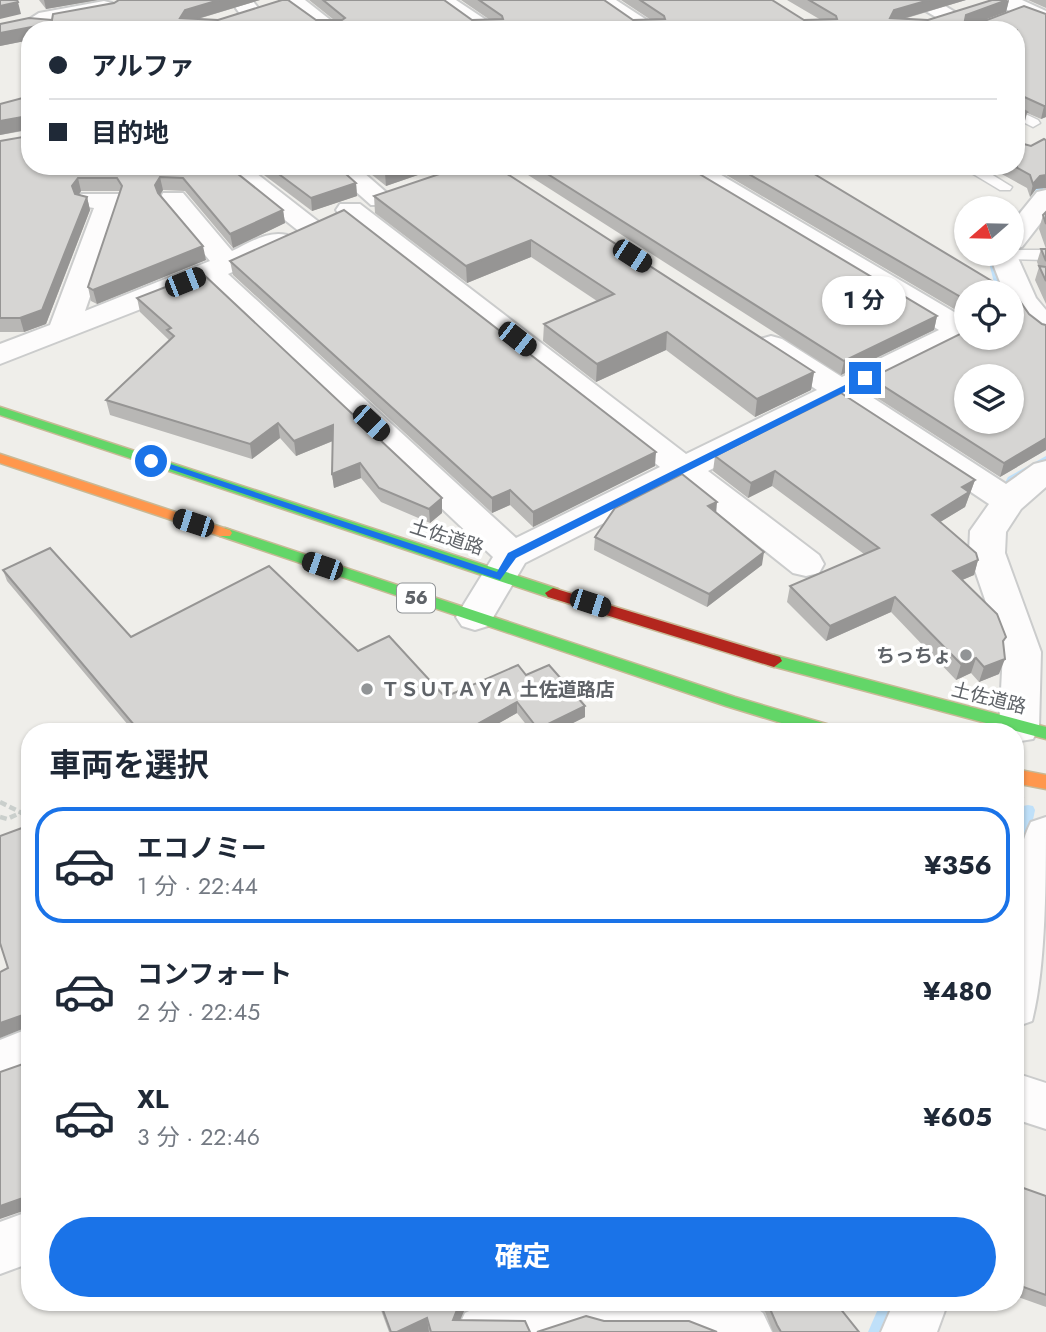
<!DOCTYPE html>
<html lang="ja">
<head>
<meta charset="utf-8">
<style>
  body { margin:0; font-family:Jost,"Noto Sans JP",sans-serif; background:#f2f2f3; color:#1f2937; height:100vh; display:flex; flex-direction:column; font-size:26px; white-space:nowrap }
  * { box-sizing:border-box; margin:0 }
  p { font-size:23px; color:#747a83 }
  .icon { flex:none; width:38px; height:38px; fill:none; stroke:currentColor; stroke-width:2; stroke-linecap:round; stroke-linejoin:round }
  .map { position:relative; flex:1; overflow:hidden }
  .drawer { position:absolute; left:21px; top:723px; width:1003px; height:588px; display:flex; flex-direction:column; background:#fff; border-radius:28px; box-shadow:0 2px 5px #0004 }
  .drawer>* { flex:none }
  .guide { position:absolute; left:21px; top:21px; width:1004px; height:154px; border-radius:28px; box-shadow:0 2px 5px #0004; display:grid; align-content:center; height:154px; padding:0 28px; background:#fff }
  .needle { width:46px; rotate:250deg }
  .controls { position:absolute; left:954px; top:196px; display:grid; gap:14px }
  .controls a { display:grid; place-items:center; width:70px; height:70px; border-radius:50%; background:#fff; box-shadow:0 2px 5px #0004; font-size:35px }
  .end { position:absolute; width:32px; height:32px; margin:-16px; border:9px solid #1a73e8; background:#fff; box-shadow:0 0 0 4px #fff }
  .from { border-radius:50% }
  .bubble { position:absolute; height:49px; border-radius:24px; background:#fff; box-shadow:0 2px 5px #0004; font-size:23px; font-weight:700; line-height:49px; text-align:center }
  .car { position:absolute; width:21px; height:42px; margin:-21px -10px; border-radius:9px; box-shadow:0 0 5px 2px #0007; background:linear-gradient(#222 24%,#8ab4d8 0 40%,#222 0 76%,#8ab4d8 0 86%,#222 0) }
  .guide b { display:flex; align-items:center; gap:24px; height:66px; font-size:26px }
  .guide b+b { border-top:2px solid #e0e1e3 }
  .guide i { width:18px; height:18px; background:#1f2937 }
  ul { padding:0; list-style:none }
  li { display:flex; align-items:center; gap:21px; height:116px; margin:0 14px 10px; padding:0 14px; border:4px solid transparent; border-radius:28px }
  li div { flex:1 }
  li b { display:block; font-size:26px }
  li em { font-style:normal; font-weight:700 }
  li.current { border-color:#1a73e8 }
  li>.icon { width:63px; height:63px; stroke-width:1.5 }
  h2 { padding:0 28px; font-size:32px; line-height:84px }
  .button { display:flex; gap:14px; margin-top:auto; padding:14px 28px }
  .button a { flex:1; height:80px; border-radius:42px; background:#1a73e8; color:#fff; font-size:28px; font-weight:700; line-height:80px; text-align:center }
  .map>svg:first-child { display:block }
</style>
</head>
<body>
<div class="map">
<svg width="1046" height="1332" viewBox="0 0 1046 1332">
  <rect width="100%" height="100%" fill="#efeeea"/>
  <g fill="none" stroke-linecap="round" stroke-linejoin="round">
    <!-- stream -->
    <g fill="#bfe0f9" fill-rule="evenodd">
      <path d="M1046 171C1046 196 1031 208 1015 226L1012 227V219L1033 196 1042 174Z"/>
      <path d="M987 254H995L1005 292 996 291Z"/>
      <path d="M1046 456V464L1016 481 1008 495H1000L999 493 1008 477Z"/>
      <path d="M1028 805 1033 806 1035 810 1022 874 1020 878 1015 880V840L1021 810 1023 806Z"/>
      <path d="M881 1302H899L886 1332H868Z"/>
    </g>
    <!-- lane casing -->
    <g stroke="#cbcccc" stroke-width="3">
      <g id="lane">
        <path d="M1017 110 1038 120 1040 123 1033 127 1017 119Z"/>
        <path d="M960 166H978L1012 187 1010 190H1000Z"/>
        <path d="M1012 250H1046V260L1004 259 996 254H1012Z"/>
      </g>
    </g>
    <!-- street casing -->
    <g stroke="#cbcccc" stroke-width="4">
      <g id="street">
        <path d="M230 0H252L262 13 259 18H243Z"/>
        <path d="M280 0H305L343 30H317Z"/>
        <path d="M430 0H456L501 30H474Z"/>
        <path d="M589 0H616L662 30H634Z"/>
        <path d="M907 0H935L960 15 957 20H941Z"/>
        <path d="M993 0H1022L1046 11V27L996 5Z"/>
        <path d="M104 1 112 3 115 8 112 13 52 24 55 30H33L28 20 39 13Z"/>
        <path d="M217 166H247L324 226 320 232H300Z"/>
        <path d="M327 166H356L394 199 391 205H371Z"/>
        <path d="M674 166H706L966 319V338H970L864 392 1006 484 1034 464 1046 461V487L1021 509 1006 532 1005 553 1041 652 1039 728 1033 739 1015 742V732H1001L999 728 1003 652 969 553 970 531 989 504 839 404 708 471 819 555 824 564 819 573 806 576 793 573 681 484 525 563 488 626 475 630 462 626 456 617 493 557 205 284 0 364V344L50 325 94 208 81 206 78 200 81 194H120L123 200 85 311 210 261 160 199 163 193H183L232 251C249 243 268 230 287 235L291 241 287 247 228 274 516 538 660 467 340 216 336 210 340 204H360L686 454 817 390 760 351 756 345 760 339 771 336 782 339 842 377 939 330 678 172Z"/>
        <path d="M1046 190V216L1022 247 1014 249 1036 298 1046 310V338C1027 333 1012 311 1012 292H1004L989 254H1012V223L1037 192Z"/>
        <path d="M1046 817C1046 876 1046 968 1032 1021L1015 1027C1015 969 1005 873 1031 822Z"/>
        <path d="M30 1028V1073L0 1084V1040Z"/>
        <path d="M1015 1073 1046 1083V1129L1015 1119Z"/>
        <path d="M30 1211V1263L0 1274V1222Z"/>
        <path d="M488 1302H748L763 1313 772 1332H602L566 1322 545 1332H456L465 1313Z"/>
        <path d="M894 1302H948L937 1332H881Z"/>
      </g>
    </g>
    <!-- fast casing -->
    <g stroke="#c8b996" stroke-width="3">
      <g id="fast">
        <path d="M0 407 558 589 561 593 553 598 548 597 0 415Z"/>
        <path d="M225 528 735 697 840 728 842 732H811L726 706 220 536 218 533Z"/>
        <path d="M774 655 1046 727V739L768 665 766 661Z"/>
      </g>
    </g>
    <!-- slow casing -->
    <g stroke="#c8b996" stroke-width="3">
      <g id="slow">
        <path d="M0 454 230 530 232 533 230 536H220L0 463Z"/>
        <path d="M1015 769 1046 775V789L1015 783Z"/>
      </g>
    </g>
    <!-- jam casing -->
    <g stroke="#c8b996" stroke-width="3">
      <path id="jam" d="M553 588 780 657 782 661 774 667 548 597 545 593Z"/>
    </g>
    <!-- path -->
    <g stroke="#cacfcc" stroke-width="4.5" stroke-dasharray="7 3.5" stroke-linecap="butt">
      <path d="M0 802 30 817"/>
      <path d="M0 817 7 819 22 812"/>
    </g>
    <!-- lane -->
    <use href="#lane" fill="#fdfcfc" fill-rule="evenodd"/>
    <!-- street -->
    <use href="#street" fill="#fdfcfc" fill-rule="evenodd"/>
    <!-- fast -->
    <use href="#fast" fill="#63d668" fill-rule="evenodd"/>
    <!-- slow -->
    <use href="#slow" fill="#ff974d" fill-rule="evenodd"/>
    <!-- jam -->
    <use href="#jam" fill="#b3261e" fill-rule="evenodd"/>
  </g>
  <!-- wall -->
  <g fill="#b8b7b5">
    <path d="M39 0H98L46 9Z"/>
    <path d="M119 0H260L198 19 218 20H334L309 0H444L472 20H490L461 0H604L633 20H651L621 0H772L804 20H821L787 0H966L904 19 928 20 1009 0 1006 12 983 20 1046 14V117L1041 119 1027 113 1024 125 1018 127 1020 143 1031 146 1036 189 1030 197 1027 188 987 166H1017V30H30V40L0 46V24L52 20 114 3Z"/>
    <path d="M1028 0H1046V8Z"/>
    <path d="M0 104 228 166 283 210 285 223 233 248 185 191 163 190 160 195 206 260 97 304 91 301 88 287 120 191H81L79 195 87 197 90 210 46 324 24 332H0V141L29 136V130L0 135Z"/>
    <path d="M252 166H337L356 183 357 196 312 211Z"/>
    <path d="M361 166H444L386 186Z"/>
    <path d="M463 166 814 372 811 390 755 417 666 350 596 382 543 341 544 324 597 301 531 257 467 283 375 213 374 196Z"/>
    <path d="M514 166H686L937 316 934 330 841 375Z"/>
    <path d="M711 166H801L966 292V316Z"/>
    <path d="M1046 212V304L1035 280 1039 267 1037 262 1041 249H1046L1039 229 1043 215Z"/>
    <path d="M230 261 655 466 533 527 510 505 492 513 233 275Z"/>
    <path d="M137 298 442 498V513L430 523 381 502 361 478 334 488 332 474 333 441 296 456 280 438 252 459 110 415 106 400 169 340 140 312Z"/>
    <path d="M1029 314 1042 324 1046 325V450L1000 477 868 392 871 378Z"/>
    <path d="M715 456 975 480 965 507 940 522 978 560 974 575 962 580 1006 637 1003 644 999 674 979 682 971 673 956 680 891 612 826 641 787 602 790 586 864 554 772 486 748 498 713 471Z"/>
    <path d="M716 512 762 565 707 607 594 550 595 537Z"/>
    <path d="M3 570 131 637 358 651 445 697 526 675 585 717 555 732H532L517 713 483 732H134L7 581Z"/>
    <path d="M1015 1185 1046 1196V1307L1015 1296Z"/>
    <path d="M378 1302H482L464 1311 460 1320 530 1332H389Z"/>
    <path d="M752 1302H835L859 1332H773L765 1312Z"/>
  </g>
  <!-- shaded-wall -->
  <g fill="#969594">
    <path d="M44 0H98L46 9Z"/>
    <path d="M219 0H260L187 22 180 18 185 10Z"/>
    <path d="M929 0H966L892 22 890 18 894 10Z"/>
    <path d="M1009 0 1006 12 963 28 966 15Z"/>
    <path d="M18 2 21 14 0 19V6Z"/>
    <path d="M52 23 54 30H30V40L0 46V33Z"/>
    <path d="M1044 106H1046V117L1041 119Z"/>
    <path d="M1027 112 1024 125 1017 128V116Z"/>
    <path d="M28 116 30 129 0 135V121Z"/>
    <path d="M404 166H444L386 186 385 173Z"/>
    <path d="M1046 175V188L1036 189 1030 197 1033 184 1040 176Z"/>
    <path d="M160 177 163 190 158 198 155 185Z"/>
    <path d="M78 178 81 191 76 199 72 186Z"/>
    <path d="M356 183 357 196 312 211 311 198Z"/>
    <path d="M87 197 90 210 46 324 24 332 20 318Z"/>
    <path d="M283 210 285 223 233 248 230 234Z"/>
    <path d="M531 240V257L467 283 466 266Z"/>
    <path d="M203 246 206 260 97 304 93 290Z"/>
    <path d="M937 316 934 330 841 375 844 361Z"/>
    <path d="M667 332 666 350 596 382 597 364Z"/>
    <path d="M814 372 811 390 755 417 757 399Z"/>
    <path d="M278 423 280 438 252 459 250 444Z"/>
    <path d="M333 425 335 440 296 456 294 441Z"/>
    <path d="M1046 438V450L1000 477 1004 463Z"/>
    <path d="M656 452 655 466 533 527V512Z"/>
    <path d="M360 463 361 478 334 488 332 474Z"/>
    <path d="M775 471 772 486 748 498 751 483Z"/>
    <path d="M975 480 965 507 927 530 932 515 962 487Z"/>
    <path d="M510 490V505L492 513V498Z"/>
    <path d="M442 498V513L430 523 429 509Z"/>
    <path d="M717 502 716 515 708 506Z"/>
    <path d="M764 552 762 565 707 607 709 594Z"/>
    <path d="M978 560 974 575 948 586 953 571Z"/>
    <path d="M895 597 891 612 826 641 830 626Z"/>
    <path d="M976 658 971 673 956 680 961 664Z"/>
    <path d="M1005 659 999 674 979 682 984 667Z"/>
    <path d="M517 702V713L483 732H463Z"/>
    <path d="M585 706V717L555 732H538V729Z"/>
    <path d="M26 1014 30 1026 0 1038V1023Z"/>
    <path d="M23 1198 29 1209 0 1219V1206Z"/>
    <path d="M460 1302H482L464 1311 455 1332 453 1320Z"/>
    <path d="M427 1318 429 1332H397Z"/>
  </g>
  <!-- building -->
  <g fill="#d6d5d3" stroke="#969594" stroke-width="2" fill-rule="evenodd">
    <path d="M0 0H17L18 2 0 6Z"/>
    <path d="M119 0H219L185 10 180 18 218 20 282 0H288L316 20H342L345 18 323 0H444L472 20 503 19 502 16 479 0H604L633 20 665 19 664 16 640 0H772L804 20 837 19 836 16 809 0H929L894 10 890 18 928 20 992 0H1007L966 15 965 20H987L1024 6 1046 14V106H1044L1020 95 1018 106 1027 112 1017 116V30H57L52 23 0 33V24L29 18 52 20 53 14 114 3Z"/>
    <path d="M30 96V166H228L283 210 230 234 183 178 160 177 155 185 158 193 203 246 93 290 88 287 122 186 117 178H78L72 186 75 194 87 197 42 310 20 318H0V141L29 136 28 116 0 121V104Z"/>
    <path d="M1017 126H1018L1020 143 1031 146 1044 139 1046 140V175L1040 176 1033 184 1030 175 1014 166H1017Z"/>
    <path d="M268 166H337L356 183 311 198Z"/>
    <path d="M376 166H404L385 173Z"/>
    <path d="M463 166H495L814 372 757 399 667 332 597 364 544 324 614 294 531 240 466 266 374 196Z"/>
    <path d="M535 166H686L937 316 844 361Z"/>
    <path d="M735 166H801L1010 292H966V300Z"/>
    <path d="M344 210 656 452 533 512 510 490 492 498 230 261Z"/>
    <path d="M1046 212V224L1043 215Z"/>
    <path d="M1041 249H1046V261Z"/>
    <path d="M1039 266 1046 267V281Z"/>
    <path d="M202 273 442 498 429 509 379 488 360 463 332 474 333 425 294 441 278 423 250 444 106 400 174 336 167 330 171 328 137 298Z"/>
    <path d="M1012 293 1017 297 1029 314 1042 324 1046 325V438L1004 463 871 378 966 331V338H1012ZM966 376H1012V422H966Z"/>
    <path d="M841 393 975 480 962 487 969 492 932 515 976 553 978 560 953 571 997 614 1006 637 1003 641 1005 659 984 667 976 658 961 664 895 597 830 626 790 586 879 548 775 471 751 483 715 456Z"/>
    <path d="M682 474 717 502 708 506 764 552 709 594 595 537 615 508Z"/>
    <path d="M50 548 131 637 269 566 358 651 389 636 445 697 518 665 526 675 549 665 585 706 538 729 517 702 463 732H140L3 570Z"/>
    <path d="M1015 796 1023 798 1015 851Z"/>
    <path d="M30 825V1201L26 1202 23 1198 0 1206V1072L26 1063V1014L0 1023V972L8 968 0 943V836Z"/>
    <path d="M1015 1185 1046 1196V1295L1015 1284Z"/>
    <path d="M380 1302H460L453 1320 525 1321 530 1332H431L427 1318 397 1332H391Z"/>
    <path d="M767 1302H835L859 1332H781L777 1325Z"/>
    <path d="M586 1316 604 1321H689L717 1332H537Z"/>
  </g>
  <!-- route -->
  <path fill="#1a73e8" d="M865 375 868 380 516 558 500 580 146 461 155 459 497 572 508 553Z"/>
  <!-- markers -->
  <g fill="#919496" stroke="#fff" stroke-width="2.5">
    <circle cx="966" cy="655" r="7"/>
    <circle cx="367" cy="689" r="7"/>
  </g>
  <g text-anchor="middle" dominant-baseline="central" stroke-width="7" stroke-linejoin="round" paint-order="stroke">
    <!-- shield labels -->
    <rect fill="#fff" stroke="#8f9295" stroke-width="2" x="397" y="583.5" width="38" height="29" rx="5"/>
    <g font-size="18" font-weight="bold" fill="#5f6368">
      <text x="416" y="598">56</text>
    </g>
    <!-- street labels -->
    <g font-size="19" fill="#5f6368" stroke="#fff">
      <text transform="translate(447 537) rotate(18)">土佐道路</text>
      <text transform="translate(989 698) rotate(14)">土佐道路</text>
    </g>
    <!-- poi labels -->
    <g font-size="19" font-weight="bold" fill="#5f6368" stroke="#fff" text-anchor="end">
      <text x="952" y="655">ちっちょ</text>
      <text x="381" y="689" text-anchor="start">ＴＳＵＴＡＹＡ 土佐道路店</text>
    </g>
  </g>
</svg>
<div class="controls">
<a><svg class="needle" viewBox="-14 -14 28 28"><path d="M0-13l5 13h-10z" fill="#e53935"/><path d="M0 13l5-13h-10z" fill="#747a83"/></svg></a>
<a><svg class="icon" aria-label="locate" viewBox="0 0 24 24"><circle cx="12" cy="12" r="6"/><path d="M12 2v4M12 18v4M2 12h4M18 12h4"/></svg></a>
<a><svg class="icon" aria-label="layers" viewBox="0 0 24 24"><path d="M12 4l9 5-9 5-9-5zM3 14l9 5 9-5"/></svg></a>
</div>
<i class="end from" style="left:151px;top:461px"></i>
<i class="end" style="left:865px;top:378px"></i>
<div class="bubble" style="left:822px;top:276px;width:84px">1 分</div>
<i class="car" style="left:632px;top:256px;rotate:123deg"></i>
<i class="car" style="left:185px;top:282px;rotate:68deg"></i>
<i class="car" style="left:517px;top:339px;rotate:128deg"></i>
<i class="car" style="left:371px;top:423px;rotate:133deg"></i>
<i class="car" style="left:193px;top:523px;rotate:288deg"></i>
<i class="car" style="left:322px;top:566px;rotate:289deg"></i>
<i class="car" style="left:590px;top:603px;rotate:108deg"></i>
<div class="guide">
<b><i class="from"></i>アルファ</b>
<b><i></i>目的地</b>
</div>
<section class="drawer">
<h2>車両を選択</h2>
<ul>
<li class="current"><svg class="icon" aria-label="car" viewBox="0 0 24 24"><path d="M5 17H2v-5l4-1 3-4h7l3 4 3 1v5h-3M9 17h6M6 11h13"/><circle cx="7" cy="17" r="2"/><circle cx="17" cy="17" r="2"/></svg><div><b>エコノミー</b><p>1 分 · 22:44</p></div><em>¥356</em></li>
<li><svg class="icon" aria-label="car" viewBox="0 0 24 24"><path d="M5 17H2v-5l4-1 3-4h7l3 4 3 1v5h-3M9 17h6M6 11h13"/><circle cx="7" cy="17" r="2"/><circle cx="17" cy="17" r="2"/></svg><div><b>コンフォート</b><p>2 分 · 22:45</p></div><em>¥480</em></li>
<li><svg class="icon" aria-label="car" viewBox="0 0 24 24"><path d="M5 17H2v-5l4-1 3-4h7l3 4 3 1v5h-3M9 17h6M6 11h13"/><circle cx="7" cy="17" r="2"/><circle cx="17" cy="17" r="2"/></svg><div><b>XL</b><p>3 分 · 22:46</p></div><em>¥605</em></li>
</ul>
<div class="button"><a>確定</a></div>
</section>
</div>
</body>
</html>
